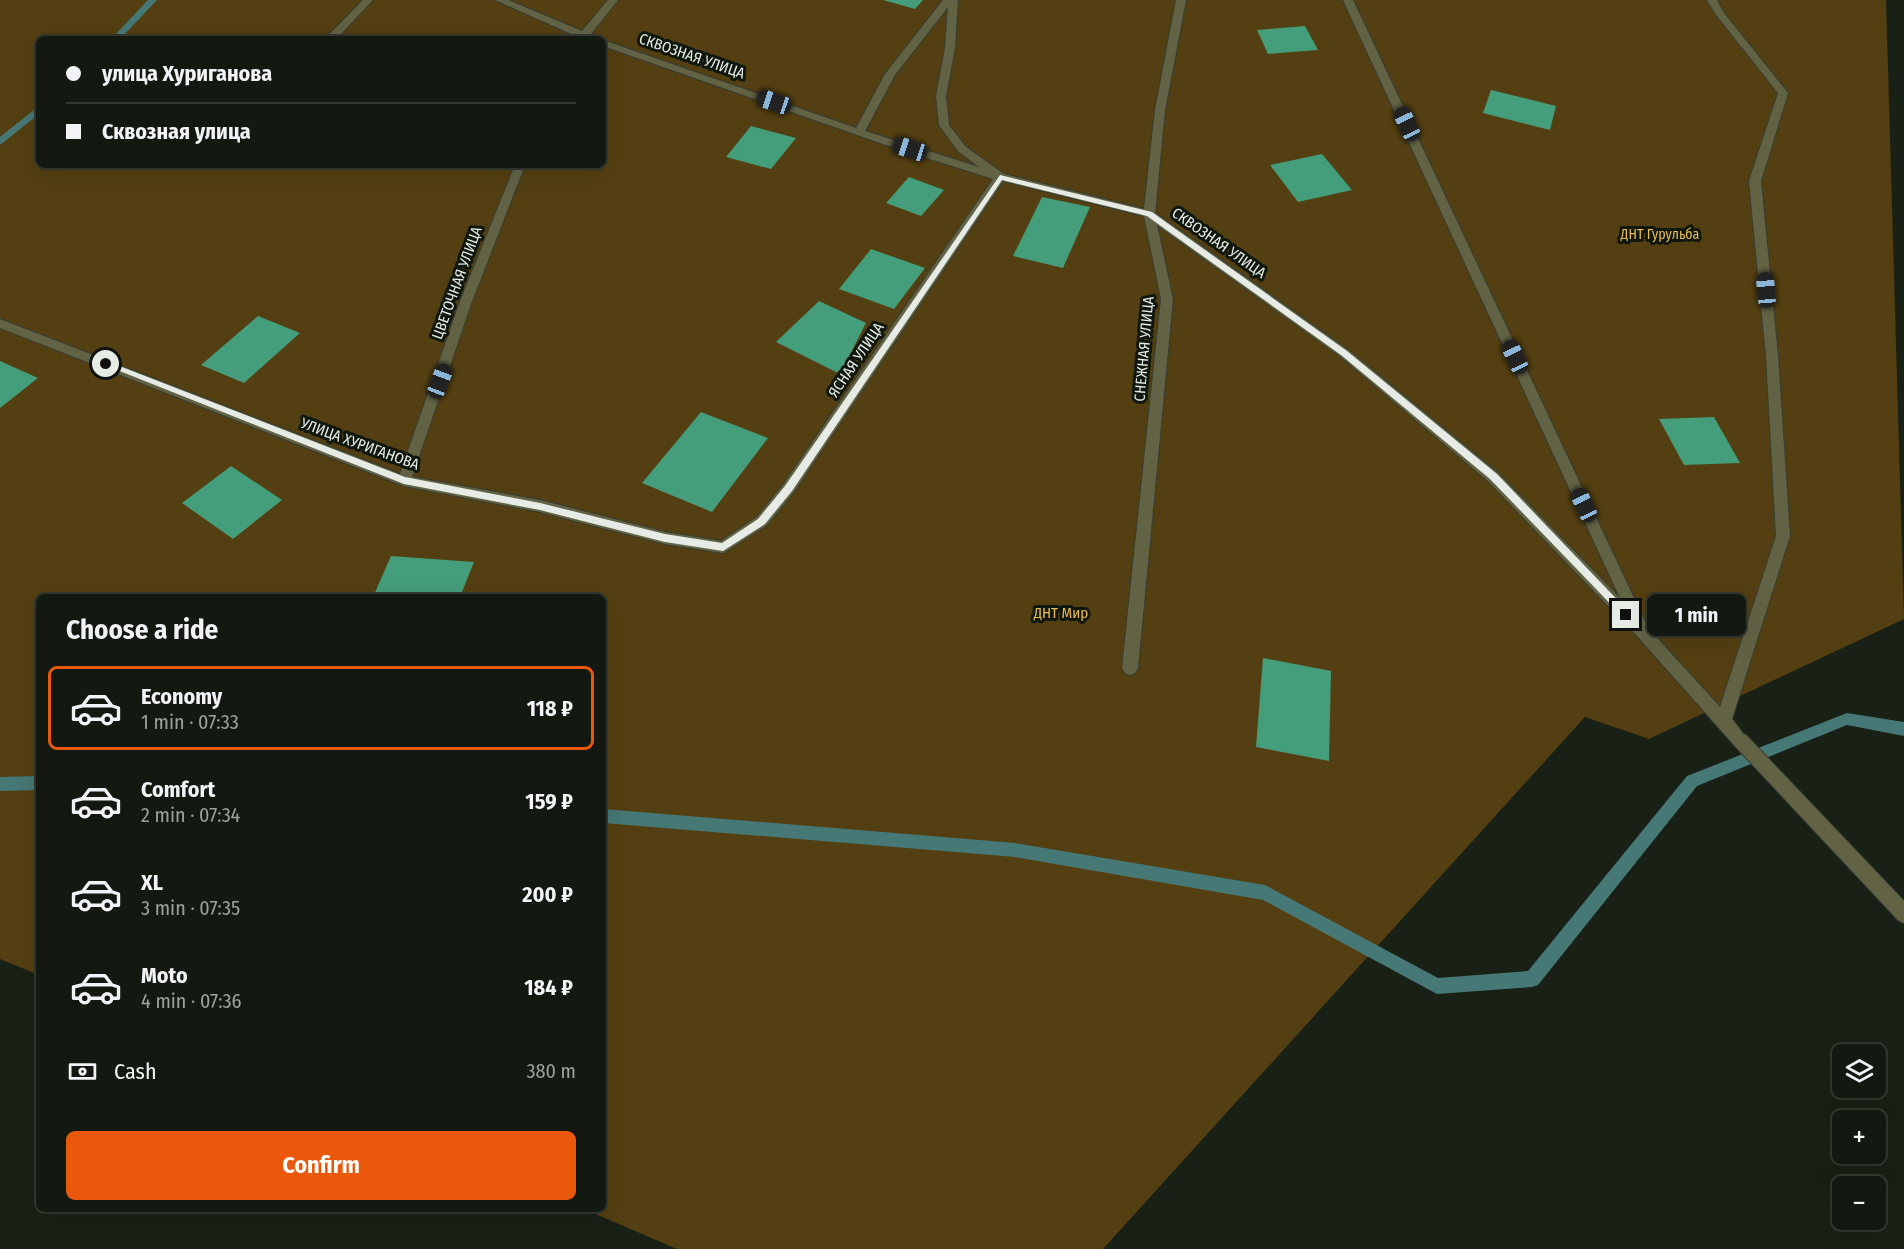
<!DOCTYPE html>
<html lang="en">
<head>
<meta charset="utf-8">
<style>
  body { margin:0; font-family:"Fira Sans Condensed",sans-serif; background:#1c2219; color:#f1f3f6; height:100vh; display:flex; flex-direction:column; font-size:22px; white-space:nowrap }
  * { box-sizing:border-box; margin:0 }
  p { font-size:20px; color:#9da09f }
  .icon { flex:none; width:33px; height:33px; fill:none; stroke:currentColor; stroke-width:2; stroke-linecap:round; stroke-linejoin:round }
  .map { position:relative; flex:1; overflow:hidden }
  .drawer { position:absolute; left:36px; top:594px; width:570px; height:618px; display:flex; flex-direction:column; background:#131910; border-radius:9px; box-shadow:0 6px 24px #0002,0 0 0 2px #323830 }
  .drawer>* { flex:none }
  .banner { position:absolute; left:36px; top:36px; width:570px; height:132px; border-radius:9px; box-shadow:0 6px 24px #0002,0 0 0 2px #323830; display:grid; align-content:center; height:132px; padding:0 30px; background:#131910 }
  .tools { position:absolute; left:1832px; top:1044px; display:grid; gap:12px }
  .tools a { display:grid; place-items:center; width:54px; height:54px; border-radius:9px; background:#131910; box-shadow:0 6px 24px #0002,0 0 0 2px #323830; font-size:30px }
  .end { position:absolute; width:27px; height:27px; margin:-14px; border:8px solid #e6ece5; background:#111; box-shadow:0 0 0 3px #111 }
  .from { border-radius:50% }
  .bubble { position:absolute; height:42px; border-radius:9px; background:#131910; box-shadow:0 6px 24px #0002,0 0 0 2px #323830; font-size:20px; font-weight:700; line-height:42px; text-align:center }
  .car { position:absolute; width:18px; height:36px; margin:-18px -9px; border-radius:8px; box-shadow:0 0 4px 2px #0007; background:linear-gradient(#222 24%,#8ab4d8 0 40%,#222 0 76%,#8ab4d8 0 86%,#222 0) }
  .banner b { display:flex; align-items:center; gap:21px; height:57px; font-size:22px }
  .banner b+b { border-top:2px solid #323830 }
  .banner i { width:15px; height:15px; background:#f1f3f6 }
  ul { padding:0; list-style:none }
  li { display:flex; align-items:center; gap:18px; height:84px; margin:0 12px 9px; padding:0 18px; border:3px solid transparent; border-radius:9px }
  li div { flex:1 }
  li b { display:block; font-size:22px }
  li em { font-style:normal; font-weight:700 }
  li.current { border-color:#ea580c }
  li>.icon { width:54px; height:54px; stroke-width:1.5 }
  h2 { padding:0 30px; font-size:27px; line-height:72px }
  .pay { display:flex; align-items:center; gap:15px; height:66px; padding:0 30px; font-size:22px }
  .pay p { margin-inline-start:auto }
  .action { display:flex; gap:12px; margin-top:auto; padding:12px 30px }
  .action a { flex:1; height:69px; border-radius:9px; background:#ea580c; color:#fff; font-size:24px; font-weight:700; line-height:69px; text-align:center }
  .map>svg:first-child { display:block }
</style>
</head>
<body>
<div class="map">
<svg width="1904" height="1249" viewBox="0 0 1904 1249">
  <rect width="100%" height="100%" fill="#192116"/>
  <!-- green -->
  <path fill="#533f11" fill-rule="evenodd" d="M0 0H1886L1904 619 1649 739 1585 717 1103 1249H677L584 1209H603V597H39V975L0 959ZM39 39H603V165H39Z"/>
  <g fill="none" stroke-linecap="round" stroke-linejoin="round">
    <!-- stream -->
    <g fill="#467875" fill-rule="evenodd">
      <path d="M148 0H157L120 39H111Z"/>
      <path d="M39 106V114L0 145V137Z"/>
      <path d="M1847 713 1904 722V736L1847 725 1697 786 1538 985 1532 987 1437 994 1263 900 1015 857 603 823V809L1015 843 1265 885 1438 978 1528 971 1687 776Z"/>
      <path d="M39 776V790L0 791V777Z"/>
    </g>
  </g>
  <!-- building -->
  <g fill="#449d7b">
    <path d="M883 0H923L915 9Z"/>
    <path d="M1305 26 1318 50 1268 54 1257 30Z"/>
    <path d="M1491 90 1556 106 1550 130 1483 113Z"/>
    <path d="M751 126 796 138 771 169 726 157Z"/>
    <path d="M1322 154 1352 190 1298 202 1270 165Z"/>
    <path d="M909 177 944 190 921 216 886 203Z"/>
    <path d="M1042 197 1090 207 1063 268 1013 256Z"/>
    <path d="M871 249 925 268 894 309 839 289Z"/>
    <path d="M819 301 866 323 840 374 776 342Z"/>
    <path d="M258 316 300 333 244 383 201 365Z"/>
    <path d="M0 361 38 378 0 408Z"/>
    <path d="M701 412 768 438 712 512 642 483Z"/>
    <path d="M1714 417 1740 463 1684 465 1659 419Z"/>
    <path d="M231 466 282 500 233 539 182 503Z"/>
    <path d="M391 556 474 562 460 597H373Z"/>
    <path d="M1263 658 1331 671 1329 761 1256 747Z"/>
  </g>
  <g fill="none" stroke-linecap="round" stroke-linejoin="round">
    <!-- minor casing -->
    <g stroke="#363d33" stroke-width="2">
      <g id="minor">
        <path d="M363 0H373L336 39H325Z"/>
        <path d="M495 0H508L582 31 608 0H618L590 35 597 39H576L578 37Z"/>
        <path d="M943 0H958L955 48 946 96 949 125 966 147 1004 174 1144 209 1155 110 1176 0H1186L1165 110 1155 213 1348 350 1498 473 1620 598 1343 0H1353L1648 628 1720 707 1776 536 1766 356 1749 181 1778 93 1717 16 1707 0H1717L1724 13 1788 93 1761 181 1778 356 1790 536 1732 719 1748 740 1746 745 1740 747 1734 745 1638 637 1488 481 1340 356 1157 225 1173 299 1138 668 1135 673 1130 675 1125 673 1122 668 1161 299 1144 216 1003 181 793 493 767 525 723 553 665 544 540 512 404 486 0 328V319L400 474 459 304 515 165H525L471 304 412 477 540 500 665 532 721 541 757 517 783 485 993 179 883 144 603 46V40L856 128 885 74ZM948 7 945 48 936 96 939 125 958 151 979 167 865 131 895 75Z"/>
      </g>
    </g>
    <!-- tertiary casing -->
    <g stroke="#363d33" stroke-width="2">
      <path id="tertiary" d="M1740 733 1746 735 1904 901V923L1898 920 1734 745 1732 740 1734 735Z"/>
    </g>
    <!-- minor -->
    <use href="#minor" fill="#626345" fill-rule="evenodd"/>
    <!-- tertiary -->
    <use href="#tertiary" fill="#626345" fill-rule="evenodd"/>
  </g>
  <!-- route -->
  <path fill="#e6ece5" d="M1000 175 1152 212 1170 225 1347 351 1497 474 1629 612V617H1623L1490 479 1341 355 1165 229 1147 216 1002 180 792 491 765 524 723 551 665 542 540 510 404 484 102 364 109 362 405 477 540 503 665 534 722 543 758 519 785 486Z"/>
  <g text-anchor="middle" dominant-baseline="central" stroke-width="6" stroke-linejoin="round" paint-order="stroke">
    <!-- far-park labels -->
    <g font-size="14" fill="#eabb54" stroke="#10170e">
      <text x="1660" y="234">ДНТ Гурульба</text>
    </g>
    <!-- street labels -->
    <g font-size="15" fill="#e6ece5" stroke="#10170e">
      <text transform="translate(692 56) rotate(19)">СКВОЗНАЯ УЛИЦА</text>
      <text transform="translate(1219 243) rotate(35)">СКВОЗНАЯ УЛИЦА</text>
      <text transform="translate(457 283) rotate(-70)">ЦВЕТОЧНАЯ УЛИЦА</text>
      <text transform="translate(1144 349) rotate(-85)">СНЕЖНАЯ УЛИЦА</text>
      <text transform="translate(856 360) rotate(-56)">ЯСНАЯ УЛИЦА</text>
      <text transform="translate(360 444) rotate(20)">УЛИЦА ХУРИГАНОВА</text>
    </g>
    <!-- park labels -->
    <g font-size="15" fill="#eabb54" stroke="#10170e">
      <text x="1061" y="613">ДНТ Мир</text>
    </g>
  </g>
</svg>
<div class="tools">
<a><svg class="icon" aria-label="layers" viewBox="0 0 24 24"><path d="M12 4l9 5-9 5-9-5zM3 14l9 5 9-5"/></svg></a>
<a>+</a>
<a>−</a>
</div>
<i class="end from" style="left:106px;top:364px"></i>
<i class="end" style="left:1626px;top:615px"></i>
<div class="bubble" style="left:1647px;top:594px;width:99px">1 min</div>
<i class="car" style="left:774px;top:102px;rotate:289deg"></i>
<i class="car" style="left:1407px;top:124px;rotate:335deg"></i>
<i class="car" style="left:910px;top:149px;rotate:288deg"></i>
<i class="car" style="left:1766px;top:290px;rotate:355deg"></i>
<i class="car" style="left:1515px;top:357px;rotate:335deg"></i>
<i class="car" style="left:440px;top:381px;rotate:21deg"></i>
<i class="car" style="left:1584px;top:505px;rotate:335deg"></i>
<div class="banner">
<b><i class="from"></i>улица Хуриганова</b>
<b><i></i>Сквозная улица</b>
</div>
<section class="drawer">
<h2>Choose a ride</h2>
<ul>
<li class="current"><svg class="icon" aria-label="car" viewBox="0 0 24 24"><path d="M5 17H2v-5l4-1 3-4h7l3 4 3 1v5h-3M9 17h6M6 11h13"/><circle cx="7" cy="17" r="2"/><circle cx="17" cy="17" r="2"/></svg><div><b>Economy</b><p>1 min · 07:33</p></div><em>118 ₽</em></li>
<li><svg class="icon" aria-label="car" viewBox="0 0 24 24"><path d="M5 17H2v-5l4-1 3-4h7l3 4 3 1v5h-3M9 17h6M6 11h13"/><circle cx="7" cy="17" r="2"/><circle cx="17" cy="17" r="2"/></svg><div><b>Comfort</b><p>2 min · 07:34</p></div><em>159 ₽</em></li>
<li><svg class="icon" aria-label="car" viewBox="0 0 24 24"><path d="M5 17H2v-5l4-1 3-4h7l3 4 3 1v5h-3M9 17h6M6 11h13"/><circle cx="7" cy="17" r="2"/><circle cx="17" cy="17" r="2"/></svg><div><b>XL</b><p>3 min · 07:35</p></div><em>200 ₽</em></li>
<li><svg class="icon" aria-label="car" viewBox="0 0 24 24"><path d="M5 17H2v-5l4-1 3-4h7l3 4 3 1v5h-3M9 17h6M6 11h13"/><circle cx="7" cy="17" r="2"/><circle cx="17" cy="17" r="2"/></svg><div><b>Moto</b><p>4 min · 07:36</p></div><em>184 ₽</em></li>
</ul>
<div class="pay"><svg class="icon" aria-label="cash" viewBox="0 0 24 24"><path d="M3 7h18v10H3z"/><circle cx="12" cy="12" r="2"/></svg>Cash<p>380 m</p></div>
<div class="action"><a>Confirm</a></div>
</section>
</div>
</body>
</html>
